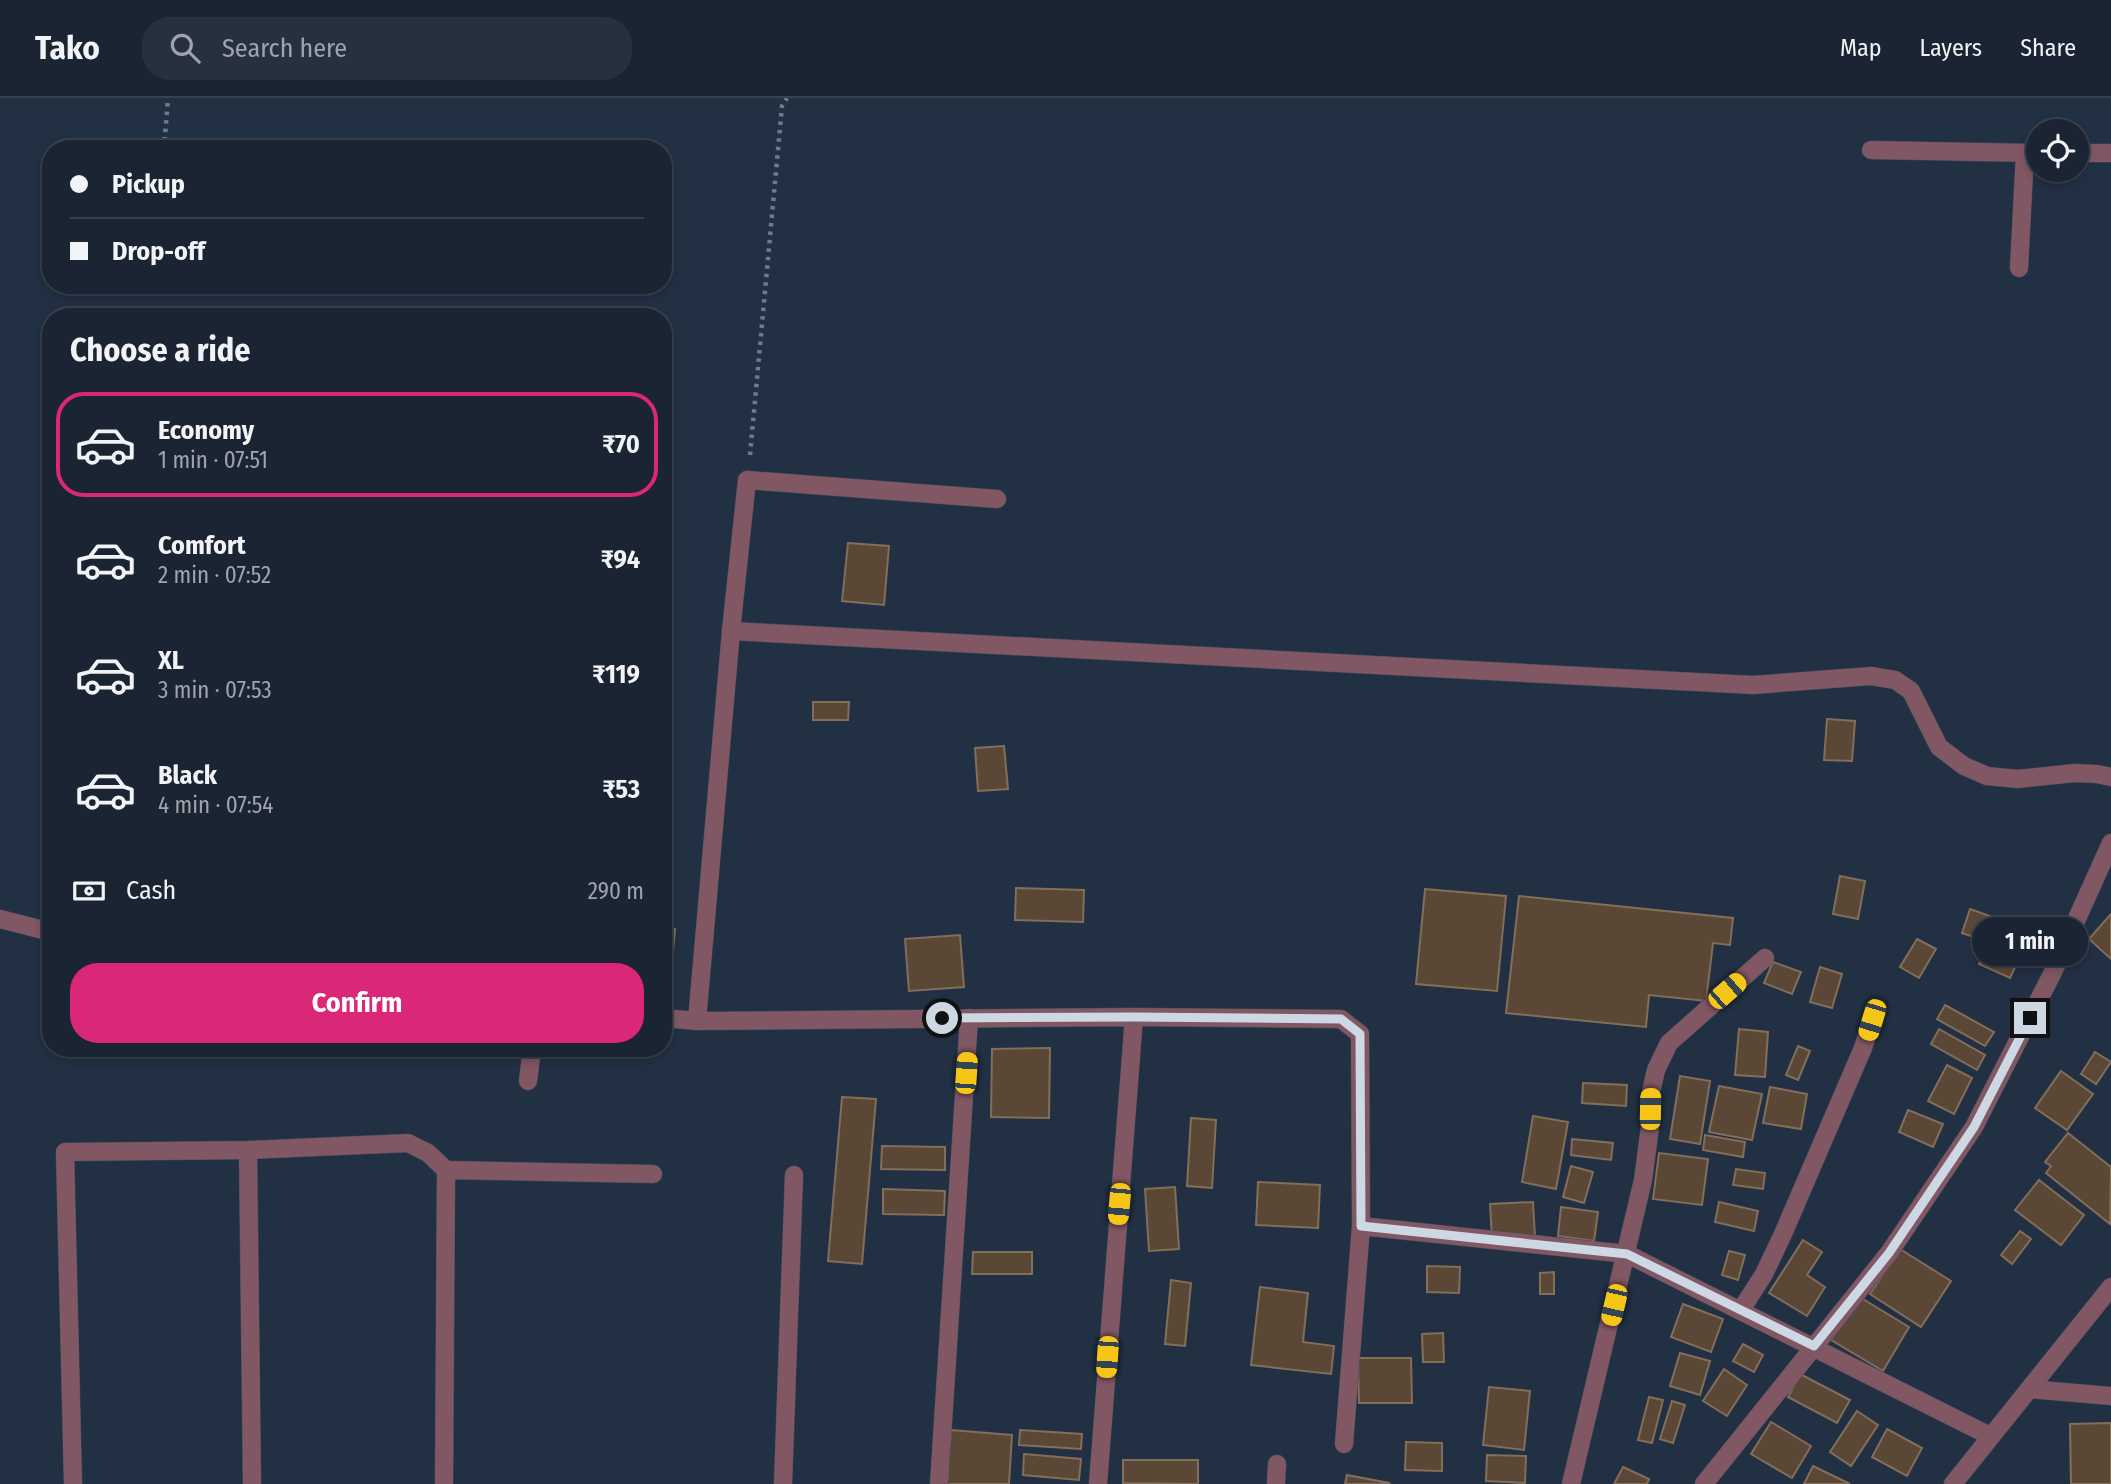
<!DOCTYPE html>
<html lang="en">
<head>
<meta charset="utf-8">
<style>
  body { margin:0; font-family:"Fira Sans Condensed",sans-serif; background:#27303e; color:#f1f3f6; height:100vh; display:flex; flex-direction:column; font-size:26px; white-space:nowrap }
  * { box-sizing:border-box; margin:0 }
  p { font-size:23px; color:#9fa4ac }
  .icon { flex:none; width:38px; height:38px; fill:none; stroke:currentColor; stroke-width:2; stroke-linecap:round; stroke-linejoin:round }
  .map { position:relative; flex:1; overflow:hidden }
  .details { position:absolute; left:42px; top:210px; width:630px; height:749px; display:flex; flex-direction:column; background:#1a2432; border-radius:28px; box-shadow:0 4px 10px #0003,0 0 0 2px #38414d }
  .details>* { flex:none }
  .guide { position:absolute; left:42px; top:42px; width:630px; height:154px; border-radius:28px; box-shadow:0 4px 10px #0003,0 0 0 2px #38414d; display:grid; align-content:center; height:154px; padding:0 28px; background:#1a2432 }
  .controls { position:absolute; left:2026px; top:21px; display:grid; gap:14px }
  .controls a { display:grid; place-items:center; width:63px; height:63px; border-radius:50%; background:#1a2432; box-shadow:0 4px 10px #0003,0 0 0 2px #38414d; font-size:35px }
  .end { position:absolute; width:32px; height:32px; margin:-16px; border:9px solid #ced7e4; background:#111; box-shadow:0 0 0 4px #111 }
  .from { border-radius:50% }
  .bubble { position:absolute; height:49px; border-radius:24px; background:#1a2432; box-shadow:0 4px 10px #0003,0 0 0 2px #38414d; font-size:23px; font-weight:700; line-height:49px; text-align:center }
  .car { position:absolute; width:21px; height:42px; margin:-21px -10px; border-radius:9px; box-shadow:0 0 5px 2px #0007; background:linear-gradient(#f5c518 24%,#345 0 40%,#f5c518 0 76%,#345 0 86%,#f5c518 0) }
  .guide b { display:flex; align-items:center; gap:24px; height:66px; font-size:26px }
  .guide b+b { border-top:2px solid #38414d }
  .guide i { width:18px; height:18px; background:#f1f3f6 }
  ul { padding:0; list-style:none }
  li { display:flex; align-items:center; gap:21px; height:105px; margin:0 14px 10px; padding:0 14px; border:4px solid transparent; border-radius:28px }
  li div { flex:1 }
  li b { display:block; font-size:26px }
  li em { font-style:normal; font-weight:700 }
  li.active { border-color:#db2777 }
  li>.icon { width:63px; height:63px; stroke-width:1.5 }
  h2 { padding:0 28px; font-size:32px; line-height:84px }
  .pay { display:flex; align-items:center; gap:18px; height:77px; padding:0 28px; font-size:26px }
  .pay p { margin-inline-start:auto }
  .cta { display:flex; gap:14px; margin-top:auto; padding:14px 28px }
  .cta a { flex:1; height:80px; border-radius:28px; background:#db2777; color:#fff; font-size:28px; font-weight:700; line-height:80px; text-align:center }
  header { display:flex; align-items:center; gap:42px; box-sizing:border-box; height:98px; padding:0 35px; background:#1a2432; border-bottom:2px solid #38414d }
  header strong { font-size:33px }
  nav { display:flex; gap:38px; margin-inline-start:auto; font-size:24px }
  .search { width:490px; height:63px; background:#27303e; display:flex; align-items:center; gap:18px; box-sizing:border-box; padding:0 24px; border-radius:28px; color:#9fa4ac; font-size:26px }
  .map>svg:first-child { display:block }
</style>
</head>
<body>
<header>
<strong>Tako</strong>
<div class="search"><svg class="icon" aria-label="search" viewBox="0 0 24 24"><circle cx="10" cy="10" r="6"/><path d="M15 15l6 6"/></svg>Search here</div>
<nav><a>Map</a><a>Layers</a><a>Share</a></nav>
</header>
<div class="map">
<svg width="2111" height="1386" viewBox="0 0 2111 1386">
  <rect width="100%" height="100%" fill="#223043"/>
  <!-- building -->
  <g fill="#5b4735" stroke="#836d5b" stroke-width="2">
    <path d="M848 445 889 448 884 507 842 503Z"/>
    <path d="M813 604H849L848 622H813Z"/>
    <path d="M1827 621 1855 623 1852 663 1824 662Z"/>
    <path d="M1004 648 1008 691 978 693 975 650Z"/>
    <path d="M1840 778 1865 783 1858 821 1833 816Z"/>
    <path d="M1016 790 1084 792 1083 824 1015 822Z"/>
    <path d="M1425 791 1506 798 1497 893 1416 886Z"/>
    <path d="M1519 798 1733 820 1730 847 1713 845 1706 903 1649 897 1646 929 1506 915Z"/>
    <path d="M1970 811 2032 833 2024 856 1962 835Z"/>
    <path d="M2111 816V861L2089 841Z"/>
    <path d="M663 830 675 831 671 879H663Z"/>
    <path d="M960 837 964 889 909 893 905 841Z"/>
    <path d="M1917 841 1936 851 1919 880 1900 869Z"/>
    <path d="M1985 851 2017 865 2010 880 1979 866Z"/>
    <path d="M1773 864 1801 874 1792 896 1764 885Z"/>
    <path d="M1820 869 1842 876 1832 910 1810 904Z"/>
    <path d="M1945 907 1994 934 1985 948 1937 921Z"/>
    <path d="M1739 931 1768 934 1765 979 1735 977Z"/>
    <path d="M1939 931 1985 957 1977 972 1931 946Z"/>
    <path d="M1798 948 1810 953 1798 982 1786 977Z"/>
    <path d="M1050 950 1049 1020 991 1019 992 951Z"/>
    <path d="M2095 954 2111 964 2096 986 2081 976Z"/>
    <path d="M1947 967 1972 980 1954 1016 1928 1003Z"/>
    <path d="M2061 973 2093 996 2067 1032 2035 1010Z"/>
    <path d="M1680 978 1710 983 1700 1046 1670 1041Z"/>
    <path d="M1583 985 1627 987 1626 1008 1582 1005Z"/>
    <path d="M1719 988 1762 996 1752 1042 1709 1034Z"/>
    <path d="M1770 989 1807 996 1801 1031 1763 1025Z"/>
    <path d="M842 999 876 1001 862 1166 828 1163Z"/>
    <path d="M1908 1012 1943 1026 1933 1049 1899 1034Z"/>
    <path d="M1533 1018 1568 1024 1556 1091 1522 1084Z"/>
    <path d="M1191 1020 1216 1022 1212 1090 1187 1088Z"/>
    <path d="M2068 1035 2111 1069 2110 1126 2046 1075 2051 1068 2045 1064Z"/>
    <path d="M1705 1037 1745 1044 1743 1059 1703 1052Z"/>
    <path d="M1572 1041 1613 1045 1611 1062 1571 1057Z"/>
    <path d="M882 1048 945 1049V1072L881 1071Z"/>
    <path d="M1659 1055 1708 1061 1702 1107 1653 1101Z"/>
    <path d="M1571 1068 1593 1074 1584 1105 1563 1099Z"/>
    <path d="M1736 1071 1765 1075 1763 1091 1733 1087Z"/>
    <path d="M2039 1082 2084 1117 2061 1147 2015 1112Z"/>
    <path d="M1258 1084 1320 1087 1318 1130 1256 1127Z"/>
    <path d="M1175 1089 1179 1151 1149 1153 1145 1091Z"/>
    <path d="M883 1091 945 1093 944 1117 883 1116Z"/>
    <path d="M1533 1104 1535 1139 1492 1140 1490 1106Z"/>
    <path d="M1719 1104 1758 1113 1754 1133 1715 1124Z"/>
    <path d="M1561 1109 1598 1114 1594 1143 1558 1138Z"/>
    <path d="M2020 1133 2031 1141 2012 1166 2001 1157Z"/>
    <path d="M1803 1142 1822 1154 1807 1177 1825 1189 1807 1218 1769 1195Z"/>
    <path d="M1900 1151 1951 1183 1921 1229 1870 1196Z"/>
    <path d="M1729 1153 1745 1157 1738 1182 1722 1177Z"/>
    <path d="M973 1154H1032V1176H972Z"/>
    <path d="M1427 1168 1460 1169 1459 1195 1427 1194Z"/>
    <path d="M1554 1174V1196H1540V1175Z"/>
    <path d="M1171 1182 1191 1185 1185 1248 1165 1246Z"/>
    <path d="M1260 1189 1308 1195 1303 1244 1334 1248 1331 1276 1251 1267Z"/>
    <path d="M1858 1198 1909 1229 1883 1273 1831 1242Z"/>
    <path d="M1683 1206 1723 1221 1711 1254 1671 1239Z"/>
    <path d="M1443 1235 1444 1264H1423L1422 1236Z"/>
    <path d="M1743 1246 1763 1257 1754 1274 1733 1263Z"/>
    <path d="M1680 1255 1710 1263 1700 1297 1670 1288Z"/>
    <path d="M1358 1260H1411L1412 1305H1359Z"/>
    <path d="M1724 1271 1747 1287 1727 1318 1703 1303Z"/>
    <path d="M1800 1276 1850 1302 1837 1325 1788 1299Z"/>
    <path d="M1489 1289 1530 1293 1524 1352 1483 1347Z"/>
    <path d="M1649 1299 1663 1302 1652 1345 1638 1342Z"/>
    <path d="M1672 1303 1685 1307 1673 1345 1660 1341Z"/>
    <path d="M1857 1313 1878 1327 1851 1368 1830 1354Z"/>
    <path d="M1771 1324 1811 1348 1792 1380 1751 1356Z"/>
    <path d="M2111 1325V1386H2071L2070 1326Z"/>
    <path d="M1887 1331 1922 1350 1907 1378 1872 1359Z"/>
    <path d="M951 1332 1012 1337 1009 1386H947Z"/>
    <path d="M1020 1332 1082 1336 1081 1351 1019 1347Z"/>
    <path d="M1406 1344 1442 1345V1373L1405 1372Z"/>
    <path d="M1024 1356 1081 1361 1079 1382 1023 1377Z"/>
    <path d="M1487 1357 1526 1358 1525 1385 1486 1383Z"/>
    <path d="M1123 1362H1198V1386L1123 1385Z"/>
    <path d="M1813 1368 1850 1386H1804Z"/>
    <path d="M1623 1369 1649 1381 1647 1386H1614Z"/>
    <path d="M1347 1377 1389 1385 1388 1386H1345Z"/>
  </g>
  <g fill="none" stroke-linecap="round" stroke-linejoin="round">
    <!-- service casing -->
    <g stroke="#3e4b5d" stroke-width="19">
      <path id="service" d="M2030 1291 2111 1298"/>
    </g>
    <!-- minor casing -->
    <g stroke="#3e4b5d" stroke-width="19">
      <g id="minor">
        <path d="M1871 52 2039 55"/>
        <path d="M2077 55H2111"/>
        <path d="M2019 170 2025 55"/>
        <path d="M731 533 747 382 997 401"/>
        <path d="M0 821 51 834"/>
        <path d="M1134 919 1341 921 1360 936 1361 1128"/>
        <path d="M663 920 697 923 1134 919 1098 1386"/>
        <path d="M697 923 731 533 1753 587 1871 578 1895 582 1911 593 1939 649 1964 668 1987 678 2018 681 2075 675 2097 676 2111 679"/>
        <path d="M528 983 532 950"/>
        <path d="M248 1052 252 1386"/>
        <path d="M446 1072 653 1076"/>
        <path d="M1741 1212 1764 1176 1783 1136 1863 950 1872 922"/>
        <path d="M1344 1346 1361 1128 1627 1156 1990 1338"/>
        <path d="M73 1386 65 1054 248 1052 408 1045 428 1055 446 1072 444 1386"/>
        <path d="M783 1386 794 1077"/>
        <path d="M939 1386 969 920"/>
        <path d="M1276 1386 1277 1366"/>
        <path d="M1571 1386 1643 1082 1650 1029 1651 994 1656 972 1669 945 1765 860"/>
        <path d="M1704 1386 1889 1155 1974 1029 2052 876 2111 745"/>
      </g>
    </g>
    <!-- tertiary casing -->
    <g stroke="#3e4b5d" stroke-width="19">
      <path id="tertiary" d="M1953 1386 2111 1189"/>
    </g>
    <!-- path -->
    <g stroke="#6f7b8b" stroke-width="4.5" stroke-dasharray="3.5 5" stroke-linecap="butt">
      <path d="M164 51 168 0"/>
      <path d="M153 193 154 187"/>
      <path d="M750 357 782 8 787 0"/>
    </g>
    <!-- service -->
    <use href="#service" stroke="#805763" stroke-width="18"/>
    <!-- minor -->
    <use href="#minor" stroke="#805763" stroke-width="18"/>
    <!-- tertiary -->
    <use href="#tertiary" stroke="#805763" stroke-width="18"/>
  </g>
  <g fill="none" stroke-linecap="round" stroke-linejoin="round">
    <!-- route -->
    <path stroke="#ced7e4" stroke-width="9" d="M942 920 1134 919 1341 921 1360 936 1361 1128 1627 1156 1814 1248 1889 1155 1974 1029 2030 920"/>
  </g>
</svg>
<div class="controls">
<a><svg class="icon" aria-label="locate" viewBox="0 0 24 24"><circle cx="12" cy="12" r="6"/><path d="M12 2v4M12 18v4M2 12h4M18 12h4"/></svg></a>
</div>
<i class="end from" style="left:942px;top:920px"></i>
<i class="end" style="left:2030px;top:920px"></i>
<div class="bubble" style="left:1972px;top:819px;width:116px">1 min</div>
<i class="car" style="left:1727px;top:893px;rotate:49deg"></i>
<i class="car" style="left:1872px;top:922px;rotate:197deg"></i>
<i class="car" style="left:966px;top:975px;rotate:4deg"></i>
<i class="car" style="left:1650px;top:1011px;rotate:1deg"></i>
<i class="car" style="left:1119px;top:1106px;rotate:185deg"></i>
<i class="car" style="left:1614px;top:1207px;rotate:193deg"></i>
<i class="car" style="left:1107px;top:1259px;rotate:184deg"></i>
<div class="guide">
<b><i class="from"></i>Pickup</b>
<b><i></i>Drop-off</b>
</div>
<section class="details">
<h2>Choose a ride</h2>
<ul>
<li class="active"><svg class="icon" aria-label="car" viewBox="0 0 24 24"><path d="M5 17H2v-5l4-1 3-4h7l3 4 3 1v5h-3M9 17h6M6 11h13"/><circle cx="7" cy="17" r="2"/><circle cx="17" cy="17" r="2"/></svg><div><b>Economy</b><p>1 min · 07:51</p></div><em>₹70</em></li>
<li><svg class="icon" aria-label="car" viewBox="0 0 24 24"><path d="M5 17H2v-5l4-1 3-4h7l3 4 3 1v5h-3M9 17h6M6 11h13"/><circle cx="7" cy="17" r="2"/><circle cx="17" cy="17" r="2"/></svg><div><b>Comfort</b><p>2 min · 07:52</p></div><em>₹94</em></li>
<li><svg class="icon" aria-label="car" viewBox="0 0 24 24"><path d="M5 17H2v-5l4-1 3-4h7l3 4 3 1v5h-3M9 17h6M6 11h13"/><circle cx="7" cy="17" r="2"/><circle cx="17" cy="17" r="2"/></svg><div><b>XL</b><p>3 min · 07:53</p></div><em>₹119</em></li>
<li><svg class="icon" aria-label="car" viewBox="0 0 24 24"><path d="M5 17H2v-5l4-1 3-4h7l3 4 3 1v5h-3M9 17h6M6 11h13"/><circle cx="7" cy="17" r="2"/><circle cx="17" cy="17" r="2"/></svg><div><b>Black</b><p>4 min · 07:54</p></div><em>₹53</em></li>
</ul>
<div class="pay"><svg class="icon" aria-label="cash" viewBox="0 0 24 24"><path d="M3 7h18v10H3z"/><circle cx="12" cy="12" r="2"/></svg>Cash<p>290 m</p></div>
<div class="cta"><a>Confirm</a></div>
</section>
</div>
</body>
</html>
